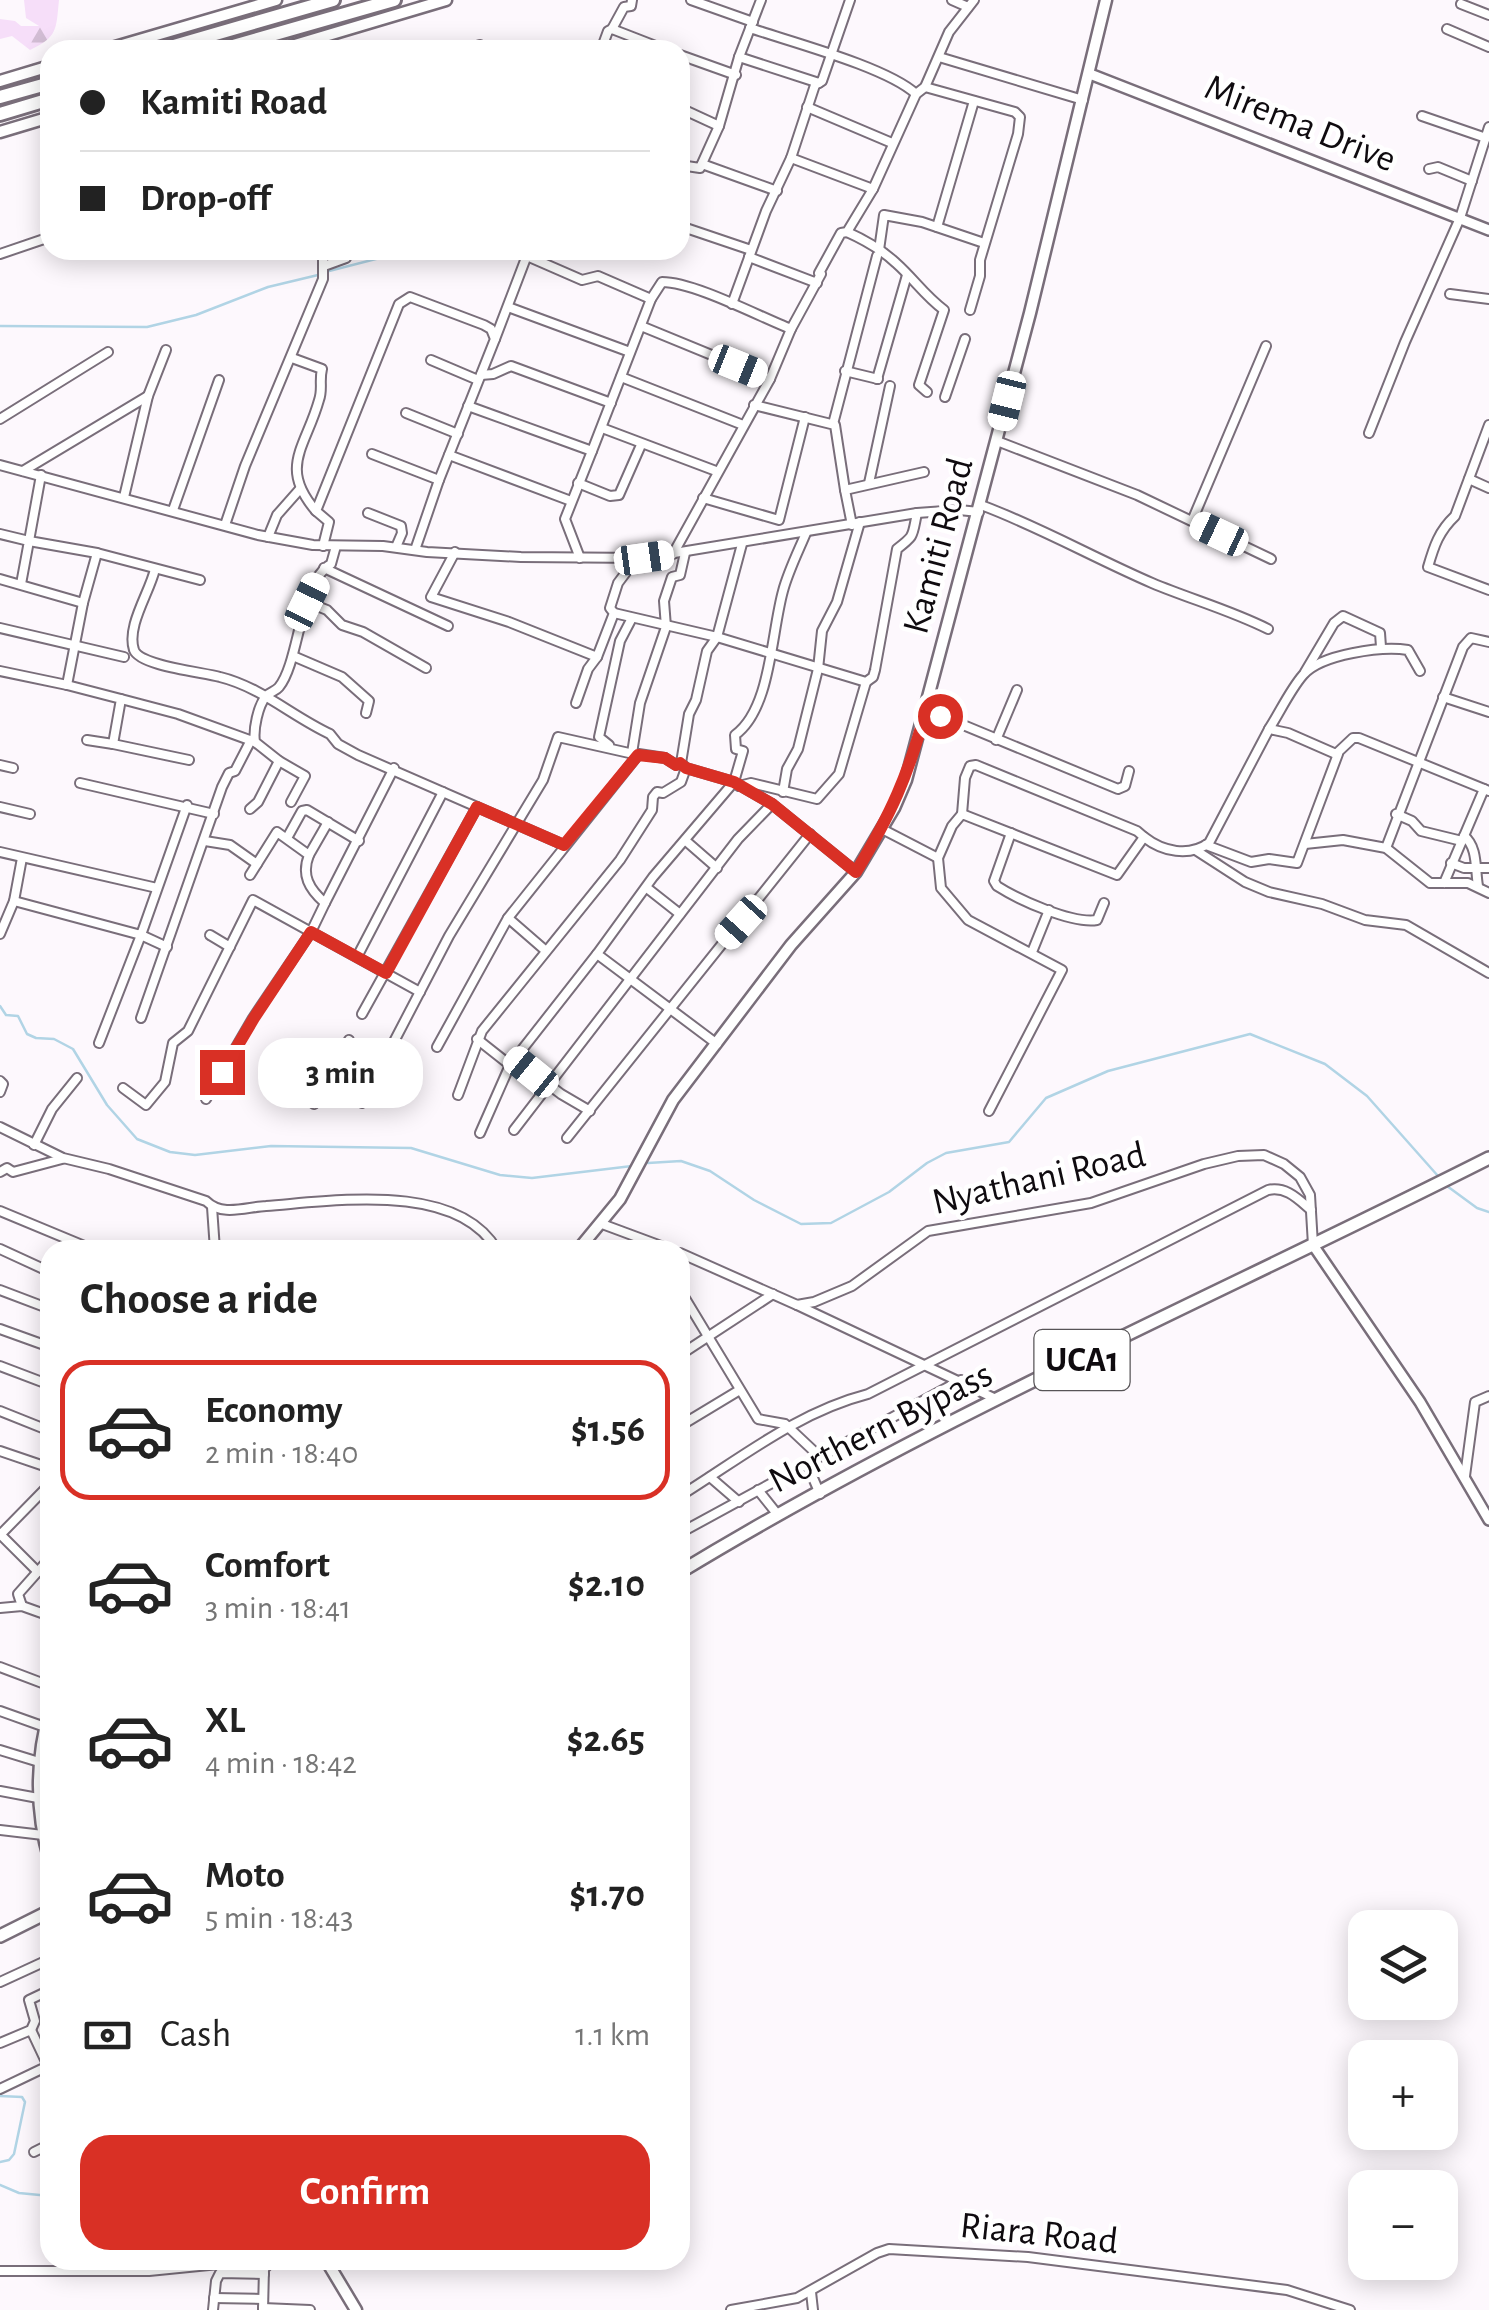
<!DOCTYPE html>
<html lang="en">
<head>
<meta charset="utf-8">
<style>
  body { margin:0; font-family:"Alegreya Sans",sans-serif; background:#f6f6f6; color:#222; height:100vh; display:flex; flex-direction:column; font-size:38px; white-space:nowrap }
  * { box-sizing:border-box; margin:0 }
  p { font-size:32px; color:#767676 }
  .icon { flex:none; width:55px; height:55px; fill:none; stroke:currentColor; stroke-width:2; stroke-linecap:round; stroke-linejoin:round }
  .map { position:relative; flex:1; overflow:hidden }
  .drawer { position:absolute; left:40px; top:1240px; width:650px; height:1030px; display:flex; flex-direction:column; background:#fff; border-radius:30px; box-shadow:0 5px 25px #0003 }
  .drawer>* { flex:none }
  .banner { position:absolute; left:40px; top:40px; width:650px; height:220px; border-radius:30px; box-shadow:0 5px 25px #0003; display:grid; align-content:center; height:220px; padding:0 40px; background:#fff }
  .fabs { position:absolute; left:1348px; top:1910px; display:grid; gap:20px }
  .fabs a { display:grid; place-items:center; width:110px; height:110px; border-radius:20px; background:#fff; box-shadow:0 5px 25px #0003; font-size:50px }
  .end { position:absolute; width:45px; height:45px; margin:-22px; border:12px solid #d93025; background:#fff; box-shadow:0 0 0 5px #fff }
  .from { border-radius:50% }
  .bubble { position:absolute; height:70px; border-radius:30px; background:#fff; box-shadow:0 5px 25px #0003; font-size:32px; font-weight:600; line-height:70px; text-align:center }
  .car { position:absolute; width:30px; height:60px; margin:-30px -15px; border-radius:12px; box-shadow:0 0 8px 2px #0007; background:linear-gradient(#fff 24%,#345 0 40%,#fff 0 76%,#345 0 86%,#fff 0) }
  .banner b { display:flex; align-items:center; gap:35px; height:95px; font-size:38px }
  .banner b+b { border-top:2px solid #e0e0e0 }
  .banner i { width:25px; height:25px; background:#222 }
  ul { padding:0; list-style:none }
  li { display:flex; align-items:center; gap:30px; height:140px; margin:0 20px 15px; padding:0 20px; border:5px solid transparent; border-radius:30px }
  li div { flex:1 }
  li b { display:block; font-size:38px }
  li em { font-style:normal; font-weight:600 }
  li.current { border-color:#d93025 }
  li>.icon { width:90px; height:90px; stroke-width:1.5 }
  h2 { padding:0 40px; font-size:45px; line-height:120px }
  .pay { display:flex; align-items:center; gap:25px; height:110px; padding:0 40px; font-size:38px }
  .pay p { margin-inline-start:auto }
  .cta { display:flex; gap:20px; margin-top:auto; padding:20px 40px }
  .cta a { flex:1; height:115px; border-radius:30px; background:#d93025; color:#fff; font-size:40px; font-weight:600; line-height:115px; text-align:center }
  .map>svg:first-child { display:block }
</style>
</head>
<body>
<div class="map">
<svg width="1489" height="2310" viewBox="0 0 1489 2310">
  <defs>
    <pattern id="forest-firs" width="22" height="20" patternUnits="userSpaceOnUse" patternTransform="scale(2.5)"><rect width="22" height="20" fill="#f6def9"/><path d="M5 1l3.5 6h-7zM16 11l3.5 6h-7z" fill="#d2bdd4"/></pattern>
  </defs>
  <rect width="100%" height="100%" fill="#fdf8fd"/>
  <!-- forest -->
  <path fill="url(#forest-firs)" d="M24 0H59C56 29 58 37 30 50L12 36 0 39V19L15 21 21 26H39L26 18Z"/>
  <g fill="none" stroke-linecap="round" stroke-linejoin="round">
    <!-- stream -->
    <g stroke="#b1d4e5" stroke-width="2.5">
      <path d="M329 271 411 250"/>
      <path d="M0 326 147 327 196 315 268 287 318 275"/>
      <path d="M0 1006 6 1015 18 1016 27 1034 36 1038 54 1039 73 1049 107 1105 137 1139 170 1152 195 1155 271 1146 411 1148 500 1175 532 1178 632 1166"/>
      <path d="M648 1163 681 1161 710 1171 754 1200 801 1224 831 1223 889 1192 927 1163 946 1153 1009 1142 1046 1098 1108 1071 1250 1034 1325 1064 1367 1096 1438 1176"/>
      <path d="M1447 1186 1477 1208 1489 1212"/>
      <path d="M0 2096 22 2097 25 2102 14 2154 9 2160 0 2162"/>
      <path d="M0 2185 19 2193 50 2196"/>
    </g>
    <!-- minor casing -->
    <g stroke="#796e7a" stroke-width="12">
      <g id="minor">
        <path d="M691 0 753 22"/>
        <path d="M761 0 739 57 819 83"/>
        <path d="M952 0 968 7"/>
        <path d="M1461 4 1489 15"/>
        <path d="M750 28C791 42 887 67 916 94"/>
        <path d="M612 29 666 50"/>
        <path d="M1447 29 1489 47"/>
        <path d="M463 50 480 45"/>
        <path d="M601 50 608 31 612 29 624 7 631 6 632 0"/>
        <path d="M680 55 736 75"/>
        <path d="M939 57 1083 100"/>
        <path d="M925 87 1015 112 1020 117 1018 134 980 260V276L970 310"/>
        <path d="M807 107 892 143"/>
        <path d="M680 108 719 126"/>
        <path d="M1422 116 1486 138"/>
        <path d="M791 158 873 189"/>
        <path d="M702 164 777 191"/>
        <path d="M680 165 700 168 719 126 739 57"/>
        <path d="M1429 169 1438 167 1472 181"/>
        <path d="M680 226 751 250"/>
        <path d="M937 227 974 101"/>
        <path d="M847 232C865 240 882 250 896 263 913 278 925 296 944 310L919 385 927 392"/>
        <path d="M658 250H659"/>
        <path d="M879 250 884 215 922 222 984 243"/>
        <path d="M0 254 50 237"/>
        <path d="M527 256 582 280 598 276 651 299"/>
        <path d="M749 257 817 283"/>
        <path d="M324 266 346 258 347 250"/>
        <path d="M1450 294 1489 299"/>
        <path d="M732 304 766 211 791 158 815 85 822 81 850 0"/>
        <path d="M508 307 630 352"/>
        <path d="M641 326 770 379"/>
        <path d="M495 339 529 250"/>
        <path d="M292 358 322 369C319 381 323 389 319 400 306 447 278 467 316 511"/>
        <path d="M431 360 478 380"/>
        <path d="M845 371 878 379"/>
        <path d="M481 375 493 374 511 366 611 403"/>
        <path d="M621 377 743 425"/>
        <path d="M877 379 907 275"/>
        <path d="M945 397 965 339"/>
        <path d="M754 405 835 425 845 490"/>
        <path d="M468 406 592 451 565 519 580 558"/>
        <path d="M406 413 458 434"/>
        <path d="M0 419 108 352"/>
        <path d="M833 424 877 256"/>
        <path d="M1489 425 1455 516C1439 531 1434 546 1428 567L1489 590"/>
        <path d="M602 428 716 471"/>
        <path d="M1369 433 1405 342 1460 218 1489 127"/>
        <path d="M997 441 1137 495 1271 559"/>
        <path d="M592 451 651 299 662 282C694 282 758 316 791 329"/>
        <path d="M372 454 439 480"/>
        <path d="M449 455 571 501"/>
        <path d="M0 465 258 535 313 545 383 546 427 552 521 557 644 558 917 513 959 510 979 512"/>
        <path d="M23 471 148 396"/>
        <path d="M41 475 29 541 97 553 200 580"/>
        <path d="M1469 479 1489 488"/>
        <path d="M578 483 610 496 619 495 641 445"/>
        <path d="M869 483 890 386"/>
        <path d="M124 497 148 396 166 350"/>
        <path d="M703 498 779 520 805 417"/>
        <path d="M981 505C1040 527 1094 558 1152 583 1190 599 1230 610 1268 629"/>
        <path d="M173 510 219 380"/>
        <path d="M368 513 401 526 402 533 396 547"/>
        <path d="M1192 521 1266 346"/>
        <path d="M225 525 245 466 323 279V250"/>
        <path d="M852 525 845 490 924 472"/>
        <path d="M0 534 29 541 21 584"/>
        <path d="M268 537 277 515 300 489"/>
        <path d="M323 546 329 522 316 511 399 304 410 297 484 325 491 329 495 339 439 480 415 550"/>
        <path d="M455 552 431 597 509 622 597 657 614 613 610 608 618 583 636 559"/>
        <path d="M685 553 680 575 672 577 664 601 666 627 640 703 632 753 665 758 676 765 681 763 686 768 734 782 772 804 856 872"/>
        <path d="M673 554 770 379 791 329 821 274 819 273 841 233 847 232 873 189 916 94 925 87 949 32 974 0"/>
        <path d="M324 568 448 626"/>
        <path d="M155 569C150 592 126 626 134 650 140 666 202 672 220 677 261 687 293 717 330 734L338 744 358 755 564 845"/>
        <path d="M0 579 83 603"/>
        <path d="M307 602 327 610 342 625 363 632 426 668"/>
        <path d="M614 613 717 637 866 682 873 677 875 670 897 549C915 535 912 537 917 513"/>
        <path d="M0 628 124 657"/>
        <path d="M293 656 342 677 369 701 366 713"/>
        <path d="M0 671 67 685 83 603 97 553"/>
        <path d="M1305 672 1334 623 1343 616 1380 633 1381 647"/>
        <path d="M67 685 121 699 113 744 87 740"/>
        <path d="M1443 697 1489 712"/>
        <path d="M121 699 178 714 255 742"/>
        <path d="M576 703 588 669 597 657"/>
        <path d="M927 710 1118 789 1125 786 1129 771"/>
        <path d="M1269 729C1280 712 1290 690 1303 675 1321 654 1382 646 1408 650L1420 671"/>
        <path d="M996 740 1017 690"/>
        <path d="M113 744 189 760"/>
        <path d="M609 745 599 737 620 641 632 618"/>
        <path d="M279 761 305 776 291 802"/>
        <path d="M681 763 689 714 696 700 707 651 717 637 742 544"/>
        <path d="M0 765 13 768"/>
        <path d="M80 783 214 814"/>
        <path d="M739 786 751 783 817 799 839 774 866 682"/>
        <path d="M783 792 787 769 798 749 818 669 822 631 837 602 860 522"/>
        <path d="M0 807 30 814"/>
        <path d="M250 809 258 802 279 761 255 742C253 729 258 706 266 696 270 692 276 691 279 687 300 661 299 582 331 564L336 546"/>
        <path d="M962 814 965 778 970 766 976 765 1137 831 1144 837"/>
        <path d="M1396 814 1412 821 1421 831 1462 841"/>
        <path d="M882 829 938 858 952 826 962 814 1117 875 1144 837C1163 852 1189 857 1209 843L1269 729 1288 733 1336 754 1353 738H1359L1489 791"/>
        <path d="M1011 833 994 881 997 886C1019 900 1072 924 1097 920L1104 903"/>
        <path d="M1464 836C1478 847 1475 869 1478 886"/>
        <path d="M287 838 302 811 307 810 359 841"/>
        <path d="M205 841 230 845 257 864"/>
        <path d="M686 841 717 868"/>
        <path d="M1305 844 1343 840 1386 848 1430 883H1468L1489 893"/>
        <path d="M1206 845 1251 862 1269 859 1297 863 1338 754"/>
        <path d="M1386 848 1463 647 1471 638 1489 642"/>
        <path d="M1197 851 1245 882 1269 892 1322 904 1365 920 1406 925 1489 973"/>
        <path d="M0 852 157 888"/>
        <path d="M309 855 328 822"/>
        <path d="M938 858 941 888 968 920 1062 970 989 1111"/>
        <path d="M1451 863 1464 868H1489"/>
        <path d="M1444 883 1484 789"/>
        <path d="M647 888 680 914"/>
        <path d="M14 901 141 935 187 805"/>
        <path d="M325 903 394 768"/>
        <path d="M508 918 546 951"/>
        <path d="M0 934 14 901 22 858"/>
        <path d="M210 935 230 947"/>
        <path d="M1032 952 1049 910"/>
        <path d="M357 957 443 792"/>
        <path d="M362 1014 477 807"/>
        <path d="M141 1018 222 787 229 773 235 771 251 740"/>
        <path d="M477 1039 510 1065"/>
        <path d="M99 1043 141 935 167 947"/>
        <path d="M717 1044 597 954 653 877 734 782 743 751 736 749 735 735C771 709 771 634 783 591 788 572 798 552 806 533"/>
        <path d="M515 1059 561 1094 590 1111"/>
        <path d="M0 1081 3 1084 0 1092"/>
        <path d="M123 1088 146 1105 165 1082 173 1043 188 1031 253 900 311 932 325 903C309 889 301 875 309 855L277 832 250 875"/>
        <path d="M458 1095 482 1031 620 860 652 810 653 797 657 792 663 793 681 782 686 768"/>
        <path d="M206 1099 253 1018 311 932 420 992"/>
        <path d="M362 1103 449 936 543 780 558 737 638 755 508 918 437 1047"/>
        <path d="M314 1104 349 1040"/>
        <path d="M0 1127 63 1158 109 1169 206 1201C222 1217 246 1207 266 1206 334 1201 457 1181 497 1250"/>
        <path d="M514 1130 738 839 772 804"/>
        <path d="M480 1133 510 1065 597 954"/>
        <path d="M567 1138 810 834"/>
        <path d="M34 1145 52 1109 77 1078"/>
        <path d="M0 1172 7 1168 13 1172 62 1159"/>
        <path d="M212 1207 215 1250"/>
        <path d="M0 1211 94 1250"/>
        <path d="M602 1224 672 1250"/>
        <path d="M0 1249 50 1272"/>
        <path d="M680 1253 797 1305 814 1302 852 1286 928 1231 1091 1203 1204 1164 1238 1156 1264 1155 1284 1164 1300 1177 1310 1195 1313 1245"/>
        <path d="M0 1290 50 1309"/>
        <path d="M680 1290 758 1419 785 1424 819 1456"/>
        <path d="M797 1305 996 1399"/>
        <path d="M0 1329 50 1347"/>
        <path d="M680 1355 773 1294"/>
        <path d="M0 1366 50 1385"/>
        <path d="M0 1411 50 1431"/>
        <path d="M680 1426 738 1391"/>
        <path d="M0 1451 50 1468"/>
        <path d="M807 1464 820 1494"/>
        <path d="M1465 1476 1475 1402 1489 1396"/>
        <path d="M710 1477 739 1502"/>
        <path d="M758 1490 778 1515"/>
        <path d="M680 1496C741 1458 798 1412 868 1394L1268 1190C1286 1186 1298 1199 1311 1210"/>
        <path d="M680 1533 961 1380"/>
        <path d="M0 1534 38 1572"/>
        <path d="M1 1534 50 1484"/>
        <path d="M22 1606 18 1594 50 1558"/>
        <path d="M0 1608 22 1606 50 1616"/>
        <path d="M0 1667 50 1686"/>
        <path d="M0 1711 45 1727"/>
        <path d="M0 1750 39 1762"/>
        <path d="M0 1791 38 1798"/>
        <path d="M0 1830 43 1835"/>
        <path d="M0 1982 50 1959"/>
        <path d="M0 2043 31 2030 35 2021 29 2000 50 1990"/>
        <path d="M0 2089 48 2066 31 2030"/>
        <path d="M34 2152 50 2144"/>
        <path d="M272 2262 289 2260"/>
        <path d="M0 2271H149L219 2264 225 2260"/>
        <path d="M811 2292 813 2310"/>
        <path d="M214 2298 263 2299"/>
        <path d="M263 2308 310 2310"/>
        <path d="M213 2310 216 2281 220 2273 264 2274"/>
        <path d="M263 2310 264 2269 273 2260"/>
        <path d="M731 2310 797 2298 877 2253 889 2249 1028 2257 1287 2290 1350 2310"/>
      </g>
    </g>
    <!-- tertiary casing -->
    <g stroke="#796e7a" stroke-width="14">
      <g id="tertiary">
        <path d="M1090 74 1489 230"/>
        <path d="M1313 1245 1420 1402 1489 1520"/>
      </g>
    </g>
    <!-- secondary casing -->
    <g stroke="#796e7a" stroke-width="15">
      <g id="secondary">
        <path d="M105 50 276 0"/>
        <path d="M278 50 446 0"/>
        <path d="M0 81 50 66"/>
        <path d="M0 132 50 117"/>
        <path d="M578 1250 620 1199 673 1100 791 945 856 872 894 808 906 780 1030 313 1106 0"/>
        <path d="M50 1709C35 1761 35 1810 50 1862"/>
        <path d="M326 2260 356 2310"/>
      </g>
    </g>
    <!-- primary casing -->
    <g stroke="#796e7a" stroke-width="16">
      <g id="primary">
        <path d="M680 1572C937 1416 1220 1294 1489 1158"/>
        <path d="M0 1936 50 1911"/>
      </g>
    </g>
    <!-- trunk casing -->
    <g stroke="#796e7a" stroke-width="18">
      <g id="trunk">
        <path d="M160 50 333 0"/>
        <path d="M219 50 394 0"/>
        <path d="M0 97 50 83"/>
        <path d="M0 114 50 99"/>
      </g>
    </g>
    <!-- minor -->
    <use href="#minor" stroke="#fff" stroke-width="8"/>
    <!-- tertiary -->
    <use href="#tertiary" stroke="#fff" stroke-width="9"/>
    <!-- secondary -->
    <use href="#secondary" stroke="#fff" stroke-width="10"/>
    <!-- primary -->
    <use href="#primary" stroke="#fff" stroke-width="11"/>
    <!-- trunk -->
    <use href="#trunk" stroke="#fff" stroke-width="12"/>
  </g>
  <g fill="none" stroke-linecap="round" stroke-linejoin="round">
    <!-- route -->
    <path stroke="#d93025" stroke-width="12" d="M222 1072 254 1018 311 932 386 973 477 807 564 845 638 755 665 758 676 765 680 763 686 768 734 782 772 804 856 872C891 814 908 776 926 710L940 716"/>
  </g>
  <g text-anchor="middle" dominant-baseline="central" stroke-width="9" stroke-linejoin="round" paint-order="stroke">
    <!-- shield labels -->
    <rect fill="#fff" stroke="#575457" stroke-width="2.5" x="1034.5" y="1330" width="95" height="60" rx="8"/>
    <g font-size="35" font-weight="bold" fill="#0f0b0f">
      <text x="1082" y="1360">UCA1</text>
    </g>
    <!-- street labels -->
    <g font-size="38" fill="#0f0b0f" stroke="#fff">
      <text transform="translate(1300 124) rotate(22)">Mirema Drive</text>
      <text transform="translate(939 546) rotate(-75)">Kamiti Road</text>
      <text transform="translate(1039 1179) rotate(-13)">Nyathani Road</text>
      <text transform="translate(881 1428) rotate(-27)">Northern Bypass</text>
      <text transform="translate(1039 2234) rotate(6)">Riara Road</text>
    </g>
  </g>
</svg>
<div class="fabs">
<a><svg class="icon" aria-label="layers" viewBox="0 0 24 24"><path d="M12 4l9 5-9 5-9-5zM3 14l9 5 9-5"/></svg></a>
<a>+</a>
<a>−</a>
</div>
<i class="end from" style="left:940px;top:716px"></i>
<i class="end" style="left:222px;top:1072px"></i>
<div class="bubble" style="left:258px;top:1038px;width:165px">3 min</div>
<i class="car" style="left:738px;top:366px;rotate:112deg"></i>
<i class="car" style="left:1007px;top:401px;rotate:194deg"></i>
<i class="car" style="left:1219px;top:534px;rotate:295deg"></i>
<i class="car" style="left:644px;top:558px;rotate:82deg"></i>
<i class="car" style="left:307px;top:602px;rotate:26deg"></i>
<i class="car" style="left:741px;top:922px;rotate:222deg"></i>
<i class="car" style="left:531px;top:1072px;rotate:309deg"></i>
<div class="banner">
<b><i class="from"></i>Kamiti Road</b>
<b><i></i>Drop-off</b>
</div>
<section class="drawer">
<h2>Choose a ride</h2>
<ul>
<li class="current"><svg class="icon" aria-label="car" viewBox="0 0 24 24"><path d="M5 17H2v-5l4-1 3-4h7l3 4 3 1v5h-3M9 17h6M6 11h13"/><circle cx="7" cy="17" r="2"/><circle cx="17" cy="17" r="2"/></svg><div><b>Economy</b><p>2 min · 18:40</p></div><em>$1.56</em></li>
<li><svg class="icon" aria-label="car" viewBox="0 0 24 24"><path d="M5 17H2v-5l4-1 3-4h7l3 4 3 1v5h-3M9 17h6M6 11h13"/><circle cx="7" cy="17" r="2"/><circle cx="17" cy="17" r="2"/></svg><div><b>Comfort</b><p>3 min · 18:41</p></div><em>$2.10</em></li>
<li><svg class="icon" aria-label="car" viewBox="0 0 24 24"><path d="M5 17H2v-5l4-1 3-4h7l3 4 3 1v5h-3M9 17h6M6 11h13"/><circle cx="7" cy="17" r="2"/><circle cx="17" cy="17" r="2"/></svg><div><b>XL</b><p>4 min · 18:42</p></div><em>$2.65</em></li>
<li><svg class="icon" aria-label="car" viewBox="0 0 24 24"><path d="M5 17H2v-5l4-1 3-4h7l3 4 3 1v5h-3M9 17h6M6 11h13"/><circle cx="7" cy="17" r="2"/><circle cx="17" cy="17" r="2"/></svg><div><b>Moto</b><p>5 min · 18:43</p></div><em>$1.70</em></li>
</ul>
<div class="pay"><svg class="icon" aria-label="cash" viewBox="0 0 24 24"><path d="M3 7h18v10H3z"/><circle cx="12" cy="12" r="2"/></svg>Cash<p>1.1 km</p></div>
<div class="cta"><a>Confirm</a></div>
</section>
</div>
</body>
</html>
